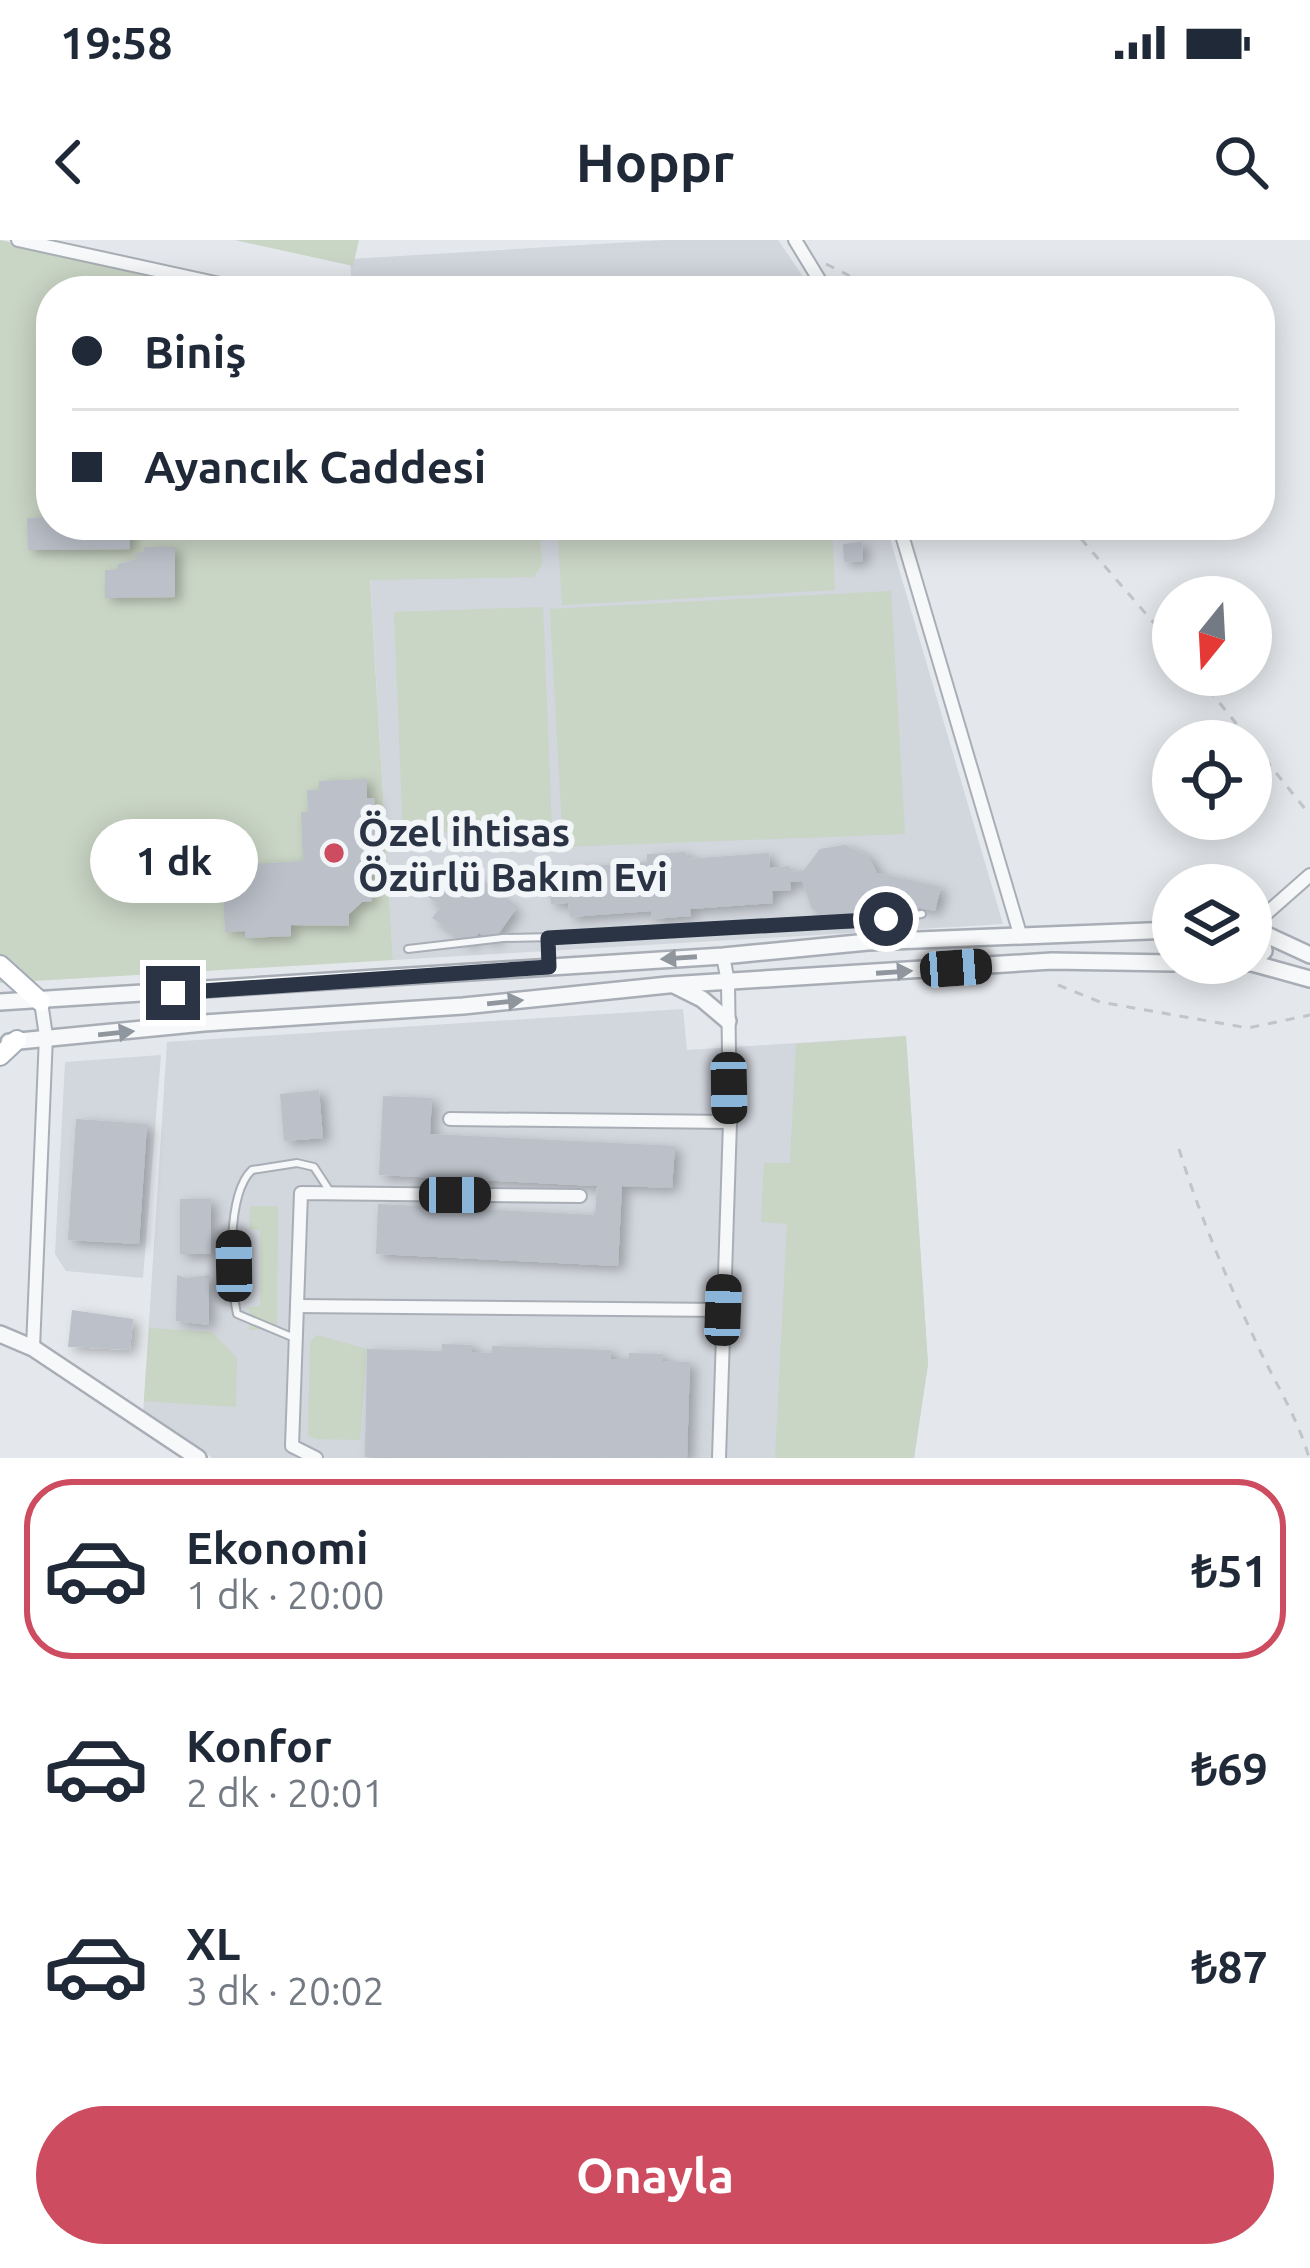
<!DOCTYPE html>
<html lang="tr">
<head>
<meta charset="utf-8">
<style>
  body { margin:0; font-family:Ubuntu,sans-serif; background:#f2f2f3; color:#1f2937; height:100vh; display:flex; flex-direction:column; font-size:45px; white-space:nowrap }
  * { box-sizing:border-box; margin:0 }
  p { font-size:39px; color:#747a83 }
  .icon { flex:none; width:66px; height:66px; fill:none; stroke:currentColor; stroke-width:2; stroke-linecap:round; stroke-linejoin:round }
  .map { position:relative; height:1218px; overflow:hidden }
  .side { display:flex; flex-direction:column; background:#fff; flex:1 }
  .side>* { flex:none }
  .guide { position:absolute; left:36px; top:36px; width:1239px; height:264px; border-radius:48px; box-shadow:0 6px 30px #0003; display:grid; align-content:center; height:264px; padding:0 36px; background:#fff }
  .needle { width:78px; rotate:198deg }
  .buttons { position:absolute; left:1152px; top:336px; display:grid; gap:24px }
  .buttons a { display:grid; place-items:center; width:120px; height:120px; border-radius:50%; background:#fff; box-shadow:0 6px 30px #0003; font-size:60px }
  .end { position:absolute; width:54px; height:54px; margin:-27px; border:15px solid #2b3444; background:#fff; box-shadow:0 0 0 6px #fff }
  .from { border-radius:50% }
  .bubble { position:absolute; height:84px; border-radius:42px; background:#fff; box-shadow:0 6px 30px #0003; font-size:39px; font-weight:600; line-height:84px; text-align:center }
  .car { position:absolute; width:36px; height:72px; margin:-36px -18px; border-radius:15px; box-shadow:0 0 9px 3px #0007; background:linear-gradient(#222 24%,#8ab4d8 0 40%,#222 0 76%,#8ab4d8 0 86%,#222 0) }
  .guide b { display:flex; align-items:center; gap:42px; height:114px; font-size:45px }
  .guide b+b { border-top:3px solid #e0e1e3 }
  .guide i { width:30px; height:30px; background:#1f2937 }
  ul { padding:21px 0 0; list-style:none }
  li { display:flex; align-items:center; gap:36px; height:180px; margin:0 24px 18px; padding:0 12px; border:6px solid transparent; border-radius:48px }
  li div { flex:1 }
  li b { display:block; font-size:45px }
  li em { font-style:normal; font-weight:600 }
  li.selected { border-color:#cd4c60 }
  li>.icon { width:108px; height:108px; stroke-width:1.5 }
  .button { display:flex; gap:24px; margin-top:auto; padding:24px 36px }
  .button a { flex:1; height:138px; border-radius:72px; background:#cd4c60; color:#fff; font-size:48px; font-weight:600; line-height:138px; text-align:center }
  .status { display:flex; justify-content:space-between; align-items:center; height:84px; padding:0 60px; background:#fff; direction:ltr }
  .status svg { height:33px; fill:currentColor }
  header { display:flex; justify-content:space-between; align-items:center; height:156px; padding:0 36px; background:#fff; font-size:54px; font-weight:600 }
  .map>svg:first-child { display:block }
</style>
</head>
<body>
<div class="status"><b>19:58</b><svg viewBox="0 0 49 12"><path d="M0 12V9h3v3zM5 12V6h3v6zM10 12V3h3v9zM15 12V0h3v12zM26 1h20v11H26zM47 4h2v5h-2z"/></svg></div>
<header><svg class="icon" aria-label="back" viewBox="0 0 24 24"><path d="M15 5l-7 7 7 7"/></svg>Hoppr<svg class="icon" aria-label="search" viewBox="0 0 24 24"><circle cx="10" cy="10" r="6"/><path d="M15 15l6 6"/></svg></header>
<div class="map">
<svg width="1310" height="1218" viewBox="0 0 1310 1218">
  <defs>
    <filter id="shadow"><feDropShadow dx="6" dy="4" stdDeviation="6" flood-color="#0004"/></filter>
  </defs>
  <rect width="100%" height="100%" fill="#e4e7eb"/>
  <!-- built -->
  <g fill="#d2d6dd">
    <path d="M666 0H778L813 51H352L350 19Z"/>
    <path d="M367 285H886L1003 684 393 720Z"/>
    <path d="M683 769 687 810 906 796 928 1124 914 1218H213L143 1175 167 802Z"/>
    <path d="M161 815 143 1038 66 1031 55 1014 65 822Z"/>
  </g>
  <!-- green -->
  <g fill="#c9d5c5">
    <path d="M0 0 223 51H51V285H539L542 324 534 337 370 340 393 720 0 743Z"/>
    <path d="M235 0H359L353 26Z"/>
    <path d="M557 285H832L835 350 562 365Z"/>
    <path d="M891 351 905 594 563 607 550 369Z"/>
    <path d="M543 367 552 589 403 594 394 372Z"/>
    <path d="M906 796 928 1124 914 1218H775L787 984 761 982 764 923H790L796 804Z"/>
    <path d="M250 966H278L277 1090H249V1067L260 1066V990L249 989Z"/>
    <path d="M149 1088 212 1092 237 1118 236 1167 144 1161Z"/>
    <path d="M317 1095 367 1109 360 1200 315 1199 308 1195 310 1102Z"/>
  </g>
  <!-- building -->
  <g fill="#bbc0c9" filter="url(#shadow)">
    <path d="M51 277V285H130V309L28 310 27 278Z"/>
    <path d="M862 302 863 321 844 322 843 304Z"/>
    <path d="M144 307H175V357L105 358V330H118V324L137 319V312H144Z"/>
    <path d="M367 539V558H374L376 604 366 605 372 661 362 662 349 674V686L291 685V696L245 698V691L225 692 223 644H231V632L253 631 252 624 303 621 301 572H308L307 550H319V541Z"/>
    <path d="M845 605 868 616 877 633 941 647 935 671 875 658 859 676 834 680 812 669 802 641 790 642 791 650 772 651 773 663 690 669 691 676 652 679 651 671 570 677 568 663 551 664 549 639 567 637 566 628 647 622V614L686 612 687 619 769 613 770 628 789 626V632L803 631 820 609Z"/>
    <path d="M451 622 516 669 492 703 479 693 470 705 432 678 441 666 427 656Z"/>
    <path d="M319 850 323 898 284 901 280 854Z"/>
    <path d="M383 856 432 858 430 894 675 906 672 948 622 946 618 1026 376 1014 378 964 595 975 597 946 379 935Z"/>
    <path d="M76 879 147 884 139 1004 68 1000Z"/>
    <rect x="180" y="959" width="31" height="55"/>
    <path d="M177 1035 187 1038 209 1035V1085L176 1081Z"/>
    <path d="M72 1070 133 1079 130 1110 68 1107Z"/>
    <path d="M442 1104 472 1105V1112L492 1113V1106L611 1110V1119H629V1113L663 1114 662 1121 690 1122 687 1218 365 1217 367 1109 442 1111Z"/>
  </g>
  <g fill="none" stroke-linecap="round" stroke-linejoin="round">
    <!-- service casing -->
    <g stroke="#a9aeb6" stroke-width="10">
      <g id="service">
        <path d="M548 697 549 724"/>
        <path d="M408 709 503 698 599 696 791 682 849 684 922 674"/>
        <path d="M292 1097 237 1074C230 1041 226 954 252 930L297 923 314 927 331 953"/>
      </g>
    </g>
    <!-- minor casing -->
    <g stroke="#a9aeb6" stroke-width="16">
      <g id="minor">
        <path d="M18 0 252 51"/>
        <path d="M795 0 826 51"/>
        <path d="M899 285 1020 694"/>
        <path d="M1251 687 1310 635"/>
        <path d="M450 879 730 882"/>
        <path d="M297 1066 723 1070"/>
        <path d="M33 1108 46 796 41 762"/>
        <path d="M316 1218 292 1206 301 953 580 956"/>
        <path d="M719 1218 730 882 728 742 723 716"/>
      </g>
    </g>
    <!-- tertiary casing -->
    <g stroke="#a9aeb6" stroke-width="20">
      <g id="tertiary">
        <path d="M1258 691 1310 715"/>
        <path d="M1206 723H1240"/>
        <path d="M1239 723H1252L1264 711 1261 694 1251 687"/>
        <path d="M1252 723 1310 739"/>
        <path d="M676 746 702 759 728 781"/>
        <path d="M0 762 723 716 868 702 1173 690"/>
        <path d="M9 802 204 783 463 766 668 745 1052 721 1173 723"/>
        <path d="M0 1094 33 1108 198 1218"/>
      </g>
    </g>
    <!-- primary casing -->
    <g stroke="#a3abb7" stroke-width="22">
      <g id="primary">
        <path d="M0 725 41 762"/>
        <path d="M0 816 17 800"/>
      </g>
    </g>
    <!-- path -->
    <g stroke="#c1c5ca" stroke-width="3" stroke-dasharray="9 9" stroke-linecap="butt">
      <path d="M826 24 848 35 863 51"/>
      <path d="M1069 285 1173 405"/>
      <path d="M1197 435 1310 575"/>
      <path d="M1058 745 1100 762 1248 788 1310 775"/>
      <path d="M1179 909C1199 974 1226 1037 1255 1100 1273 1140 1297 1175 1309 1218"/>
    </g>
    <!-- service -->
    <use href="#service" stroke="#f6f8f9" stroke-width="6"/>
    <!-- minor -->
    <use href="#minor" stroke="#f6f8f9" stroke-width="12"/>
    <!-- tertiary -->
    <use href="#tertiary" stroke="#f6f8f9" stroke-width="15"/>
    <!-- primary -->
    <use href="#primary" stroke="#fff" stroke-width="18"/>
  </g>
  <!-- one-way arrows -->
  <defs><path id="oneway-solid" d="M-6-.8H1V-3.2L6.5 0L1 3.2V.8H-6Z" transform="scale(3)"/></defs>
  <g fill="#90969e">
    <use href="#oneway-solid" transform="translate(679 718) rotate(176)"/>
    <use href="#oneway-solid" transform="translate(894 732) rotate(-4)"/>
    <use href="#oneway-solid" transform="translate(505 762) rotate(-6)"/>
    <use href="#oneway-solid" transform="translate(116 793) rotate(-6)"/>
  </g>
  <g fill="none" stroke-linecap="round" stroke-linejoin="round">
    <!-- route -->
    <path stroke="#2b3444" stroke-width="15" d="M173 753 549 727 548 698 886 679"/>
  </g>
  <!-- markers -->
  <circle fill="#cd4c60" stroke="#f3f6f8" stroke-width="4.5" cx="334" cy="613" r="12"/>
  <g text-anchor="middle" dominant-baseline="central" stroke-width="12" stroke-linejoin="round" paint-order="stroke">
    <!-- poi labels -->
    <g font-size="39" font-weight="bold" fill="#2b3444" stroke="#f3f6f8" text-anchor="start">
      <text x="358" y="591">Özel ihtisas<tspan x="358" dy="45">Özürlü Bakım Evi</tspan></text>
    </g>
  </g>
</svg>
<div class="buttons">
<a><svg class="needle" viewBox="-14 -14 28 28"><path d="M0-13l5 13h-10z" fill="#e53935"/><path d="M0 13l5-13h-10z" fill="#747a83"/></svg></a>
<a><svg class="icon" aria-label="locate" viewBox="0 0 24 24"><circle cx="12" cy="12" r="6"/><path d="M12 2v4M12 18v4M2 12h4M18 12h4"/></svg></a>
<a><svg class="icon" aria-label="layers" viewBox="0 0 24 24"><path d="M12 4l9 5-9 5-9-5zM3 14l9 5 9-5"/></svg></a>
</div>
<i class="end from" style="left:886px;top:679px"></i>
<i class="end" style="left:173px;top:753px"></i>
<div class="bubble" style="left:90px;top:579px;width:168px">1 dk</div>
<i class="car" style="left:956px;top:728px;rotate:86deg"></i>
<i class="car" style="left:729px;top:848px;rotate:179deg"></i>
<i class="car" style="left:455px;top:955px;rotate:90deg"></i>
<i class="car" style="left:234px;top:1026px;rotate:359deg"></i>
<i class="car" style="left:723px;top:1070px;rotate:2deg"></i>
<div class="guide">
<b><i class="from"></i>Biniş</b>
<b><i></i>Ayancık Caddesi</b>
</div>
</div>
<section class="side">
<ul>
<li class="selected"><svg class="icon" aria-label="car" viewBox="0 0 24 24"><path d="M5 17H2v-5l4-1 3-4h7l3 4 3 1v5h-3M9 17h6M6 11h13"/><circle cx="7" cy="17" r="2"/><circle cx="17" cy="17" r="2"/></svg><div><b>Ekonomi</b><p>1 dk · 20:00</p></div><em>₺51</em></li>
<li><svg class="icon" aria-label="car" viewBox="0 0 24 24"><path d="M5 17H2v-5l4-1 3-4h7l3 4 3 1v5h-3M9 17h6M6 11h13"/><circle cx="7" cy="17" r="2"/><circle cx="17" cy="17" r="2"/></svg><div><b>Konfor</b><p>2 dk · 20:01</p></div><em>₺69</em></li>
<li><svg class="icon" aria-label="car" viewBox="0 0 24 24"><path d="M5 17H2v-5l4-1 3-4h7l3 4 3 1v5h-3M9 17h6M6 11h13"/><circle cx="7" cy="17" r="2"/><circle cx="17" cy="17" r="2"/></svg><div><b>XL</b><p>3 dk · 20:02</p></div><em>₺87</em></li>
</ul>
<div class="button"><a>Onayla</a></div>
</section>
</body>
</html>
